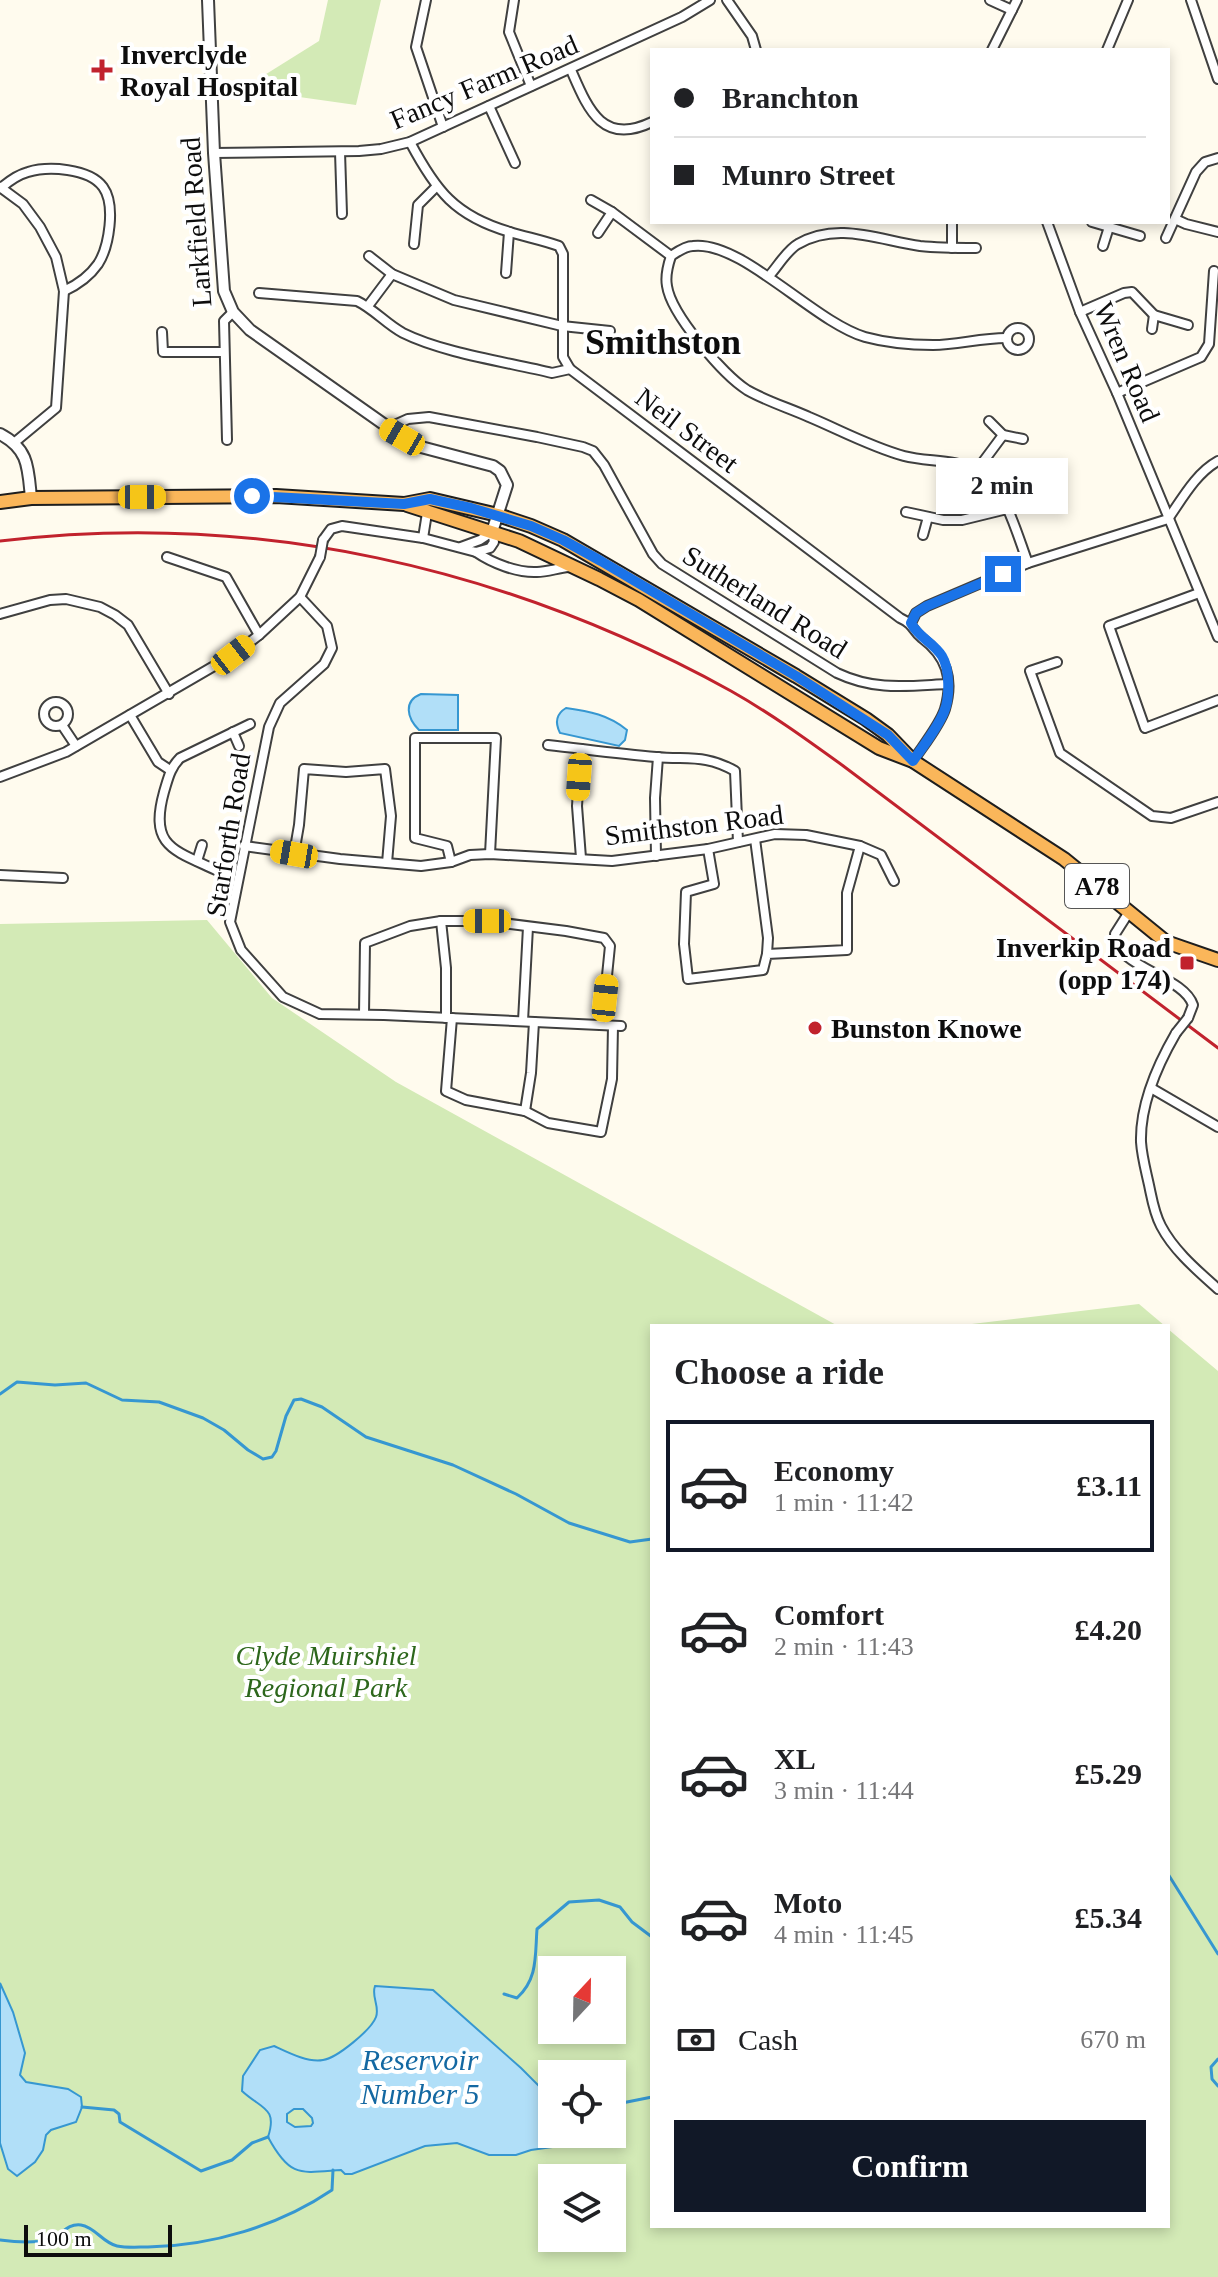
<!DOCTYPE html>
<html lang="en">
<head>
<meta charset="utf-8">
<style>
  body { margin:0; font-family:Georgia,serif; background:#f2f2f2; color:#202124; height:100vh; display:flex; flex-direction:column; font-size:30px; white-space:nowrap }
  * { box-sizing:border-box; margin:0 }
  p { font-size:26px; color:#757577 }
  .icon { flex:none; width:44px; height:44px; fill:none; stroke:currentColor; stroke-width:2; stroke-linecap:round; stroke-linejoin:round }
  .map { position:relative; flex:1; overflow:hidden }
  .panel { position:absolute; left:650px; top:1324px; width:520px; height:904px; display:flex; flex-direction:column; background:#fff; border-radius:0px; box-shadow:0 4px 12px #0003 }
  .panel>* { flex:none }
  .banner { position:absolute; left:650px; top:48px; width:520px; height:176px; border-radius:0px; box-shadow:0 4px 12px #0003; display:grid; align-content:center; height:176px; padding:0 24px; background:#fff }
  .needle { width:52px; rotate:22deg }
  .fabs { position:absolute; left:538px; top:1956px; display:grid; gap:16px }
  .fabs a { display:grid; place-items:center; width:88px; height:88px; border-radius:0px; background:#fff; box-shadow:0 4px 12px #0003; font-size:40px }
  .scale { position:absolute; left:24px; bottom:20px; width:148px; box-sizing:border-box; padding-left:8px; border:4px solid #0d0d0d; border-top:0; font-size:22px; line-height:28px; white-space:nowrap; color:#0d0d0d; -webkit-text-stroke:6px #fff; paint-order:stroke }
  .end { position:absolute; width:36px; height:36px; margin:-18px; border:10px solid #1a73e8; background:#fff; box-shadow:0 0 0 4px #fff }
  .from { border-radius:50% }
  .bubble { position:absolute; height:56px; border-radius:0px; background:#fff; box-shadow:0 4px 12px #0003; font-size:26px; font-weight:700; line-height:56px; text-align:center }
  .car { position:absolute; width:24px; height:48px; margin:-24px -12px; border-radius:10px; box-shadow:0 0 6px 2px #0007; background:linear-gradient(#f5c518 24%,#345 0 40%,#f5c518 0 76%,#345 0 86%,#f5c518 0) }
  .banner b { display:flex; align-items:center; gap:28px; height:76px; font-size:30px }
  .banner b+b { border-top:2px solid #e0e0e0 }
  .banner i { width:20px; height:20px; background:#202124 }
  ul { padding:0; list-style:none }
  li { display:flex; align-items:center; gap:24px; height:132px; margin:0 16px 12px; padding:0 8px; border:4px solid transparent; border-radius:0px }
  li div { flex:1 }
  li b { display:block; font-size:30px }
  li em { font-style:normal; font-weight:700 }
  li.active { border-color:#111827 }
  li>.icon { width:72px; height:72px; stroke-width:1.5 }
  h2 { padding:0 24px; font-size:36px; line-height:96px }
  .pay { display:flex; align-items:center; gap:20px; height:88px; padding:0 24px; font-size:30px }
  .pay p { margin-inline-start:auto }
  .action { display:flex; gap:16px; margin-top:auto; padding:16px 24px }
  .action a { flex:1; height:92px; border-radius:0px; background:#111827; color:#fff; font-size:32px; font-weight:700; line-height:92px; text-align:center }
  .map>svg:first-child { display:block }
</style>
</head>
<body>
<div class="map">
<svg width="1218" height="2277" viewBox="0 0 1218 2277">
  <rect width="100%" height="100%" fill="#fffbee"/>
  <!-- green -->
  <g fill="#d3eab6" fill-rule="evenodd">
    <path d="M328 0H381L356 105 264 92 263 76 319 41Z"/>
    <path d="M207 920 272 998 396 1082 838 1326H652V2226H1168V1329L1218 1371V2277H0V924ZM552 1970H612V2030H552ZM552 2074H612V2134H552ZM552 2178H612V2238H552Z"/>
    <path d="M1139 1304 1165 1326H955Z"/>
  </g>
  <!-- water -->
  <g fill="#b1dff8" stroke="#3697d1" stroke-width="2" fill-rule="evenodd">
    <path d="M421 694 458 695V730H419C407 718 403 701 421 694Z"/>
    <path d="M566 708C589 711 609 715 627 730L625 740 619 746 560 733C555 723 556 714 566 708Z"/>
    <path d="M0 1983 13 2012 25 2053 20 2075 26 2082 68 2089 81 2097 82 2107 76 2122 51 2130 46 2135 43 2150 35 2162 17 2176 8 2169 0 2143Z"/>
    <path d="M375 1986 433 1990 521 2068 540 2087 552 2112V2134H560V2139L552 2147 531 2150 516 2155H489L457 2143 425 2146 352 2174H345L341 2170C300 2173 290 2178 268 2137 278 2107 261 2109 242 2091L243 2076 260 2050 274 2046C287 2052 308 2063 323 2060 337 2058 371 2030 376 2017 380 2006 371 1997 375 1986ZM294 2109H303L312 2118 313 2123 311 2126 295 2127 287 2122V2114Z"/>
  </g>
  <g fill="none" stroke-linecap="round" stroke-linejoin="round">
    <!-- stream -->
    <g stroke="#3697d1" stroke-width="3">
      <path d="M0 1394 17 1382 55 1385 86 1383 122 1400 159 1402 203 1418 224 1430 248 1450 263 1459 272 1457 276 1451 286 1416 294 1400 301 1399 322 1407 366 1437 453 1465 516 1494 569 1523 630 1542 652 1539"/>
      <path d="M1168 1874 1218 1954"/>
      <path d="M504 1994 517 1998C538 1979 535 1956 537 1929L569 1902 599 1900 620 1907 632 1922 652 1937"/>
      <path d="M1218 2059 1211 2067 1212 2079 1218 2086"/>
      <path d="M612 2105 652 2097"/>
      <path d="M82 2107 114 2110 119 2114 120 2122 201 2171 232 2160 252 2143 268 2137"/>
      <path d="M0 2240C15 2242 34 2243 49 2240 61 2237 66 2223 81 2225 95 2227 103 2243 117 2246 127 2248 138 2247 148 2247 211 2246 279 2226 332 2190L333 2170"/>
    </g>
    <!-- minor casing -->
    <g stroke="#404040" stroke-width="12">
      <g id="minor">
        <path d="M426 0 416 47 443 127"/>
        <path d="M514 0 509 32 531 86"/>
        <path d="M727 0 752 36 756 50"/>
        <path d="M990 0 1012 10"/>
        <path d="M1191 0 1218 79"/>
        <path d="M992 50 1017 0"/>
        <path d="M1107 50 1128 0"/>
        <path d="M571 70C588 109 602 146 652 122"/>
        <path d="M489 106 515 163"/>
        <path d="M410 142C436 191 455 216 510 232 526 237 542 240 559 246L563 254V357L570 369"/>
        <path d="M340 152 342 214"/>
        <path d="M214 153 359 151 381 149 410 142 682 17 710 0"/>
        <path d="M0 187 23 204 40 227 56 257 64 291 56 408 15 442"/>
        <path d="M1 188C9 181 17 175 28 172 48 166 89 168 103 187 116 205 109 247 98 264 89 277 77 285 64 291"/>
        <path d="M591 200 612 212 671 256"/>
        <path d="M1175 219 1186 224 1218 232"/>
        <path d="M1047 222 1080 312 1117 393 1218 637"/>
        <path d="M1092 222 1140 236"/>
        <path d="M598 233 612 212"/>
        <path d="M1166 238 1196 172 1205 162 1218 158"/>
        <path d="M414 244 418 205 436 187"/>
        <path d="M1103 246 1109 227"/>
        <path d="M952 248V222"/>
        <path d="M369 256 392 274 454 300 562 326 610 331"/>
        <path d="M506 273 509 232"/>
        <path d="M769 276C778 266 787 250 798 244 837 221 879 240 920 246 939 248 958 248 976 248"/>
        <path d="M259 293 357 301C374 309 386 324 403 333 443 353 507 362 552 373L570 369 900 618C915 625 911 629 922 638 946 656 954 678 945 709 940 725 922 747 913 761"/>
        <path d="M368 306 392 274"/>
        <path d="M1080 312 1124 293 1132 292 1154 315 1188 325"/>
        <circle cx="1018" cy="339" r="11"/>
        <path d="M1152 329 1154 315"/>
        <path d="M162 332 163 352H223"/>
        <path d="M1006 338C980 338 957 345 933 345 910 345 887 343 865 337 814 322 741 240 693 246 685 246 677 252 671 256 668 265 665 276 667 286 671 314 723 375 747 390 766 401 789 408 809 417 840 430 871 447 904 456 927 462 954 459 976 470 1005 484 1017 535 1028 563"/>
        <path d="M1117 393 1201 357 1209 344 1214 271"/>
        <path d="M989 421 1003 435 1023 439"/>
        <path d="M388 428 408 419 429 417 537 437 583 447 593 451 604 465 653 554 662 564 837 673C875 691 907 686 947 684"/>
        <path d="M227 440 224 321 233 312"/>
        <path d="M977 470 1003 435"/>
        <path d="M906 512 943 520H962L1007 509"/>
        <path d="M1168 519C1182 499 1196 473 1218 461"/>
        <path d="M923 535 928 517"/>
        <path d="M423 538 427 513"/>
        <path d="M323 540 331 529 342 526 423 538 476 552 490 548 494 542 492 532 480 540 461 547"/>
        <path d="M476 552C492 563 517 573 537 572 547 572 558 568 569 567"/>
        <path d="M167 557 226 577 259 635"/>
        <path d="M1199 593 1109 626 1145 728 1218 700"/>
        <path d="M300 597 327 626 332 648 324 664 280 703 269 727 230 922 241 950 283 997 320 1014 384 1015 621 1026"/>
        <path d="M0 614 50 600 66 599 100 607 115 615 128 625 169 694"/>
        <path d="M911 623 916 613 927 606 1028 563 1168 519"/>
        <path d="M1057 662 1030 671 1060 753 1152 816 1171 818 1218 802"/>
        <circle cx="56" cy="714" r="12"/>
        <path d="M130 715 158 762 170 770"/>
        <path d="M62 725 76 746"/>
        <path d="M233 732 239 746"/>
        <path d="M548 745C584 749 620 754 656 757 688 760 705 754 735 771L738 842"/>
        <path d="M581 749 577 806 581 858"/>
        <path d="M0 777 66 752 233 655 259 635 300 597 320 557"/>
        <path d="M755 839 768 938 767 954"/>
        <path d="M244 846 340 859 421 866 451 862 470 855 490 854 612 861 708 849 775 834 806 835 860 846 881 855 894 881"/>
        <path d="M708 849 714 884 686 892 684 944 688 979 763 970 767 954 847 950V893L860 846"/>
        <path d="M294 854 299 825 304 769 346 772 385 769 391 816 387 863"/>
        <path d="M656 856 655 798 658 757"/>
        <path d="M197 861 202 845"/>
        <path d="M451 862 447 846 415 838V738H496L490 854"/>
        <path d="M216 870C173 850 149 846 164 792 168 779 170 768 180 758L250 724"/>
        <path d="M0 875 63 878"/>
        <path d="M1129 912 1115 934C1115 968 1183 975 1193 1005L1188 1018"/>
        <path d="M441 921 446 968V1018"/>
        <path d="M364 1014 365 943 410 926 441 921H487L566 931 604 938 610 946 602 1025"/>
        <path d="M452 1018 446 1091 466 1100 525 1111 548 1123 601 1132 612 1079 613 1026"/>
        <path d="M523 1021 528 927"/>
        <path d="M1176 1033C1158 1064 1140 1105 1141 1142 1142 1157 1146 1171 1149 1185 1152 1199 1154 1213 1161 1226 1174 1251 1198 1271 1218 1289"/>
        <path d="M1151 1088 1218 1127"/>
        <path d="M525 1111 531 1073 534 1022"/>
      </g>
    </g>
    <!-- tertiary casing -->
    <g stroke="#404040" stroke-width="14">
      <g id="tertiary">
        <path d="M208 0 214 153 224 291 233 312 250 330 402 437 421 447 493 466 500 471 507 485 492 532"/>
        <path d="M0 434C29 449 28 468 31 498"/>
      </g>
    </g>
    <!-- trunk casing -->
    <g stroke="#1e1e1e" stroke-width="16">
      <g id="trunk">
        <path d="M0 502 31 498 276 496 404 504 430 499 498 515 531 526 563 540 796 676 866 719 888 735 913 761"/>
        <path d="M407 505 519 541 599 579 639 600 879 748 913 761 1064 859 1166 942 1218 960"/>
      </g>
    </g>
    <!-- minor -->
    <use href="#minor" stroke="#fff" stroke-width="8"/>
    <!-- tertiary -->
    <use href="#tertiary" stroke="#fff" stroke-width="10"/>
    <!-- trunk -->
    <use href="#trunk" stroke="#fab65a" stroke-width="12"/>
    <!-- rail -->
    <path stroke="#c1222d" stroke-width="3" d="M0 541C256 510 506 567 731 691 770 713 806 739 842 765L1218 1048"/>
    <!-- minor-bridge casing -->
    <g stroke="#404040" stroke-width="12" stroke-linecap="butt">
      <g id="minor-bridge">
        <path d="M320 557 323 540"/>
        <path d="M1176 1033 1188 1018"/>
      </g>
    </g>
    <!-- minor-bridge -->
    <use href="#minor-bridge" stroke="#fff" stroke-width="8"/>
  </g>
  <g fill="none" stroke-linecap="round" stroke-linejoin="round">
    <!-- route -->
    <path stroke="#1a73e8" stroke-width="10" d="M252 496 404 504 430 499 471 508 531 526 563 540 601 561 796 676 888 735 913 761C923 746 937 729 944 712 950 698 950 669 942 656 933 642 918 637 911 623L916 613 927 606 1003 574"/>
  </g>
  <!-- markers -->
  <g fill="#c1222d" stroke="#fff" stroke-width="3">
    <path d="M98 58h8v8h8v8h-8v8h-8v-8h-8v-8h8z"/>
    <rect x="1179" y="955" width="16" height="16" rx="4"/>
    <circle cx="815" cy="1028" r="8"/>
  </g>
  <g text-anchor="middle" dominant-baseline="central" stroke-width="8" stroke-linejoin="round" paint-order="stroke">
    <!-- shield labels -->
    <rect fill="#fff" stroke="#565656" stroke-width="2" x="1065" y="864" width="64" height="44" rx="6"/>
    <g font-size="26" font-weight="bold" fill="#0d0d0d">
      <text x="1097" y="886">A78</text>
    </g>
    <!-- poi labels -->
    <g font-size="28" font-weight="bold" fill="#0d0d0d" stroke="#fff" text-anchor="start">
      <text x="120" y="54">Inverclyde<tspan x="120" dy="32">Royal Hospital</tspan></text>
      <text x="1171" y="947" text-anchor="end">Inverkip Road<tspan x="1171" dy="32">(opp 174)</tspan></text>
      <text x="831" y="1028">Bunston Knowe</text>
    </g>
    <!-- street labels -->
    <g font-size="28" fill="#0d0d0d" stroke="#fff">
      <text transform="translate(484 82) rotate(-23)">Fancy Farm Road</text>
      <text transform="translate(196 222) rotate(-94)">Larkfield Road</text>
      <text transform="translate(1127 362) rotate(67)">Wren Road</text>
      <text transform="translate(687 430) rotate(37)">Neil Street</text>
      <text transform="translate(765 602) rotate(32)">Sutherland Road</text>
      <text transform="translate(694 825) rotate(-7)">Smithston Road</text>
      <text transform="translate(228 835) rotate(-81)">Starforth Road</text>
    </g>
    <!-- park labels -->
    <g font-size="28" font-style="italic" fill="#2d671c" stroke="#fff">
      <text x="326" y="1655">Clyde Muirshiel<tspan x="326" dy="32">Regional Park</tspan></text>
    </g>
    <!-- water labels -->
    <g font-size="30" font-style="italic" fill="#1368a2" stroke="#fff">
      <text x="420" y="2059">Reservoir<tspan x="420" dy="34">Number 5</tspan></text>
    </g>
    <!-- district labels -->
    <g font-size="36" font-weight="bold" fill="#0d0d0d" stroke="#fff">
      <text x="663" y="342">Smithston</text>
    </g>
  </g>
</svg>
<div class="fabs">
<a><svg class="needle" viewBox="-14 -14 28 28"><path d="M0-13l5 13h-10z" fill="#e53935"/><path d="M0 13l5-13h-10z" fill="#757577"/></svg></a>
<a><svg class="icon" aria-label="locate" viewBox="0 0 24 24"><circle cx="12" cy="12" r="6"/><path d="M12 2v4M12 18v4M2 12h4M18 12h4"/></svg></a>
<a><svg class="icon" aria-label="layers" viewBox="0 0 24 24"><path d="M12 4l9 5-9 5-9-5zM3 14l9 5 9-5"/></svg></a>
</div>
<div class="scale">100 m</div>
<i class="end from" style="left:252px;top:496px"></i>
<i class="end" style="left:1003px;top:574px"></i>
<div class="bubble" style="left:936px;top:458px;width:132px">2 min</div>
<i class="car" style="left:402px;top:437px;rotate:300deg"></i>
<i class="car" style="left:142px;top:497px;rotate:90deg"></i>
<i class="car" style="left:233px;top:655px;rotate:52deg"></i>
<i class="car" style="left:579px;top:777px;rotate:184deg"></i>
<i class="car" style="left:294px;top:854px;rotate:280deg"></i>
<i class="car" style="left:487px;top:921px;rotate:270deg"></i>
<i class="car" style="left:605px;top:998px;rotate:6deg"></i>
<div class="banner">
<b><i class="from"></i>Branchton</b>
<b><i></i>Munro Street</b>
</div>
<section class="panel">
<h2>Choose a ride</h2>
<ul>
<li class="active"><svg class="icon" aria-label="car" viewBox="0 0 24 24"><path d="M5 17H2v-5l4-1 3-4h7l3 4 3 1v5h-3M9 17h6M6 11h13"/><circle cx="7" cy="17" r="2"/><circle cx="17" cy="17" r="2"/></svg><div><b>Economy</b><p>1 min · 11:42</p></div><em>£3.11</em></li>
<li><svg class="icon" aria-label="car" viewBox="0 0 24 24"><path d="M5 17H2v-5l4-1 3-4h7l3 4 3 1v5h-3M9 17h6M6 11h13"/><circle cx="7" cy="17" r="2"/><circle cx="17" cy="17" r="2"/></svg><div><b>Comfort</b><p>2 min · 11:43</p></div><em>£4.20</em></li>
<li><svg class="icon" aria-label="car" viewBox="0 0 24 24"><path d="M5 17H2v-5l4-1 3-4h7l3 4 3 1v5h-3M9 17h6M6 11h13"/><circle cx="7" cy="17" r="2"/><circle cx="17" cy="17" r="2"/></svg><div><b>XL</b><p>3 min · 11:44</p></div><em>£5.29</em></li>
<li><svg class="icon" aria-label="car" viewBox="0 0 24 24"><path d="M5 17H2v-5l4-1 3-4h7l3 4 3 1v5h-3M9 17h6M6 11h13"/><circle cx="7" cy="17" r="2"/><circle cx="17" cy="17" r="2"/></svg><div><b>Moto</b><p>4 min · 11:45</p></div><em>£5.34</em></li>
</ul>
<div class="pay"><svg class="icon" aria-label="cash" viewBox="0 0 24 24"><path d="M3 7h18v10H3z"/><circle cx="12" cy="12" r="2"/></svg>Cash<p>670 m</p></div>
<div class="action"><a>Confirm</a></div>
</section>
</div>
</body>
</html>
